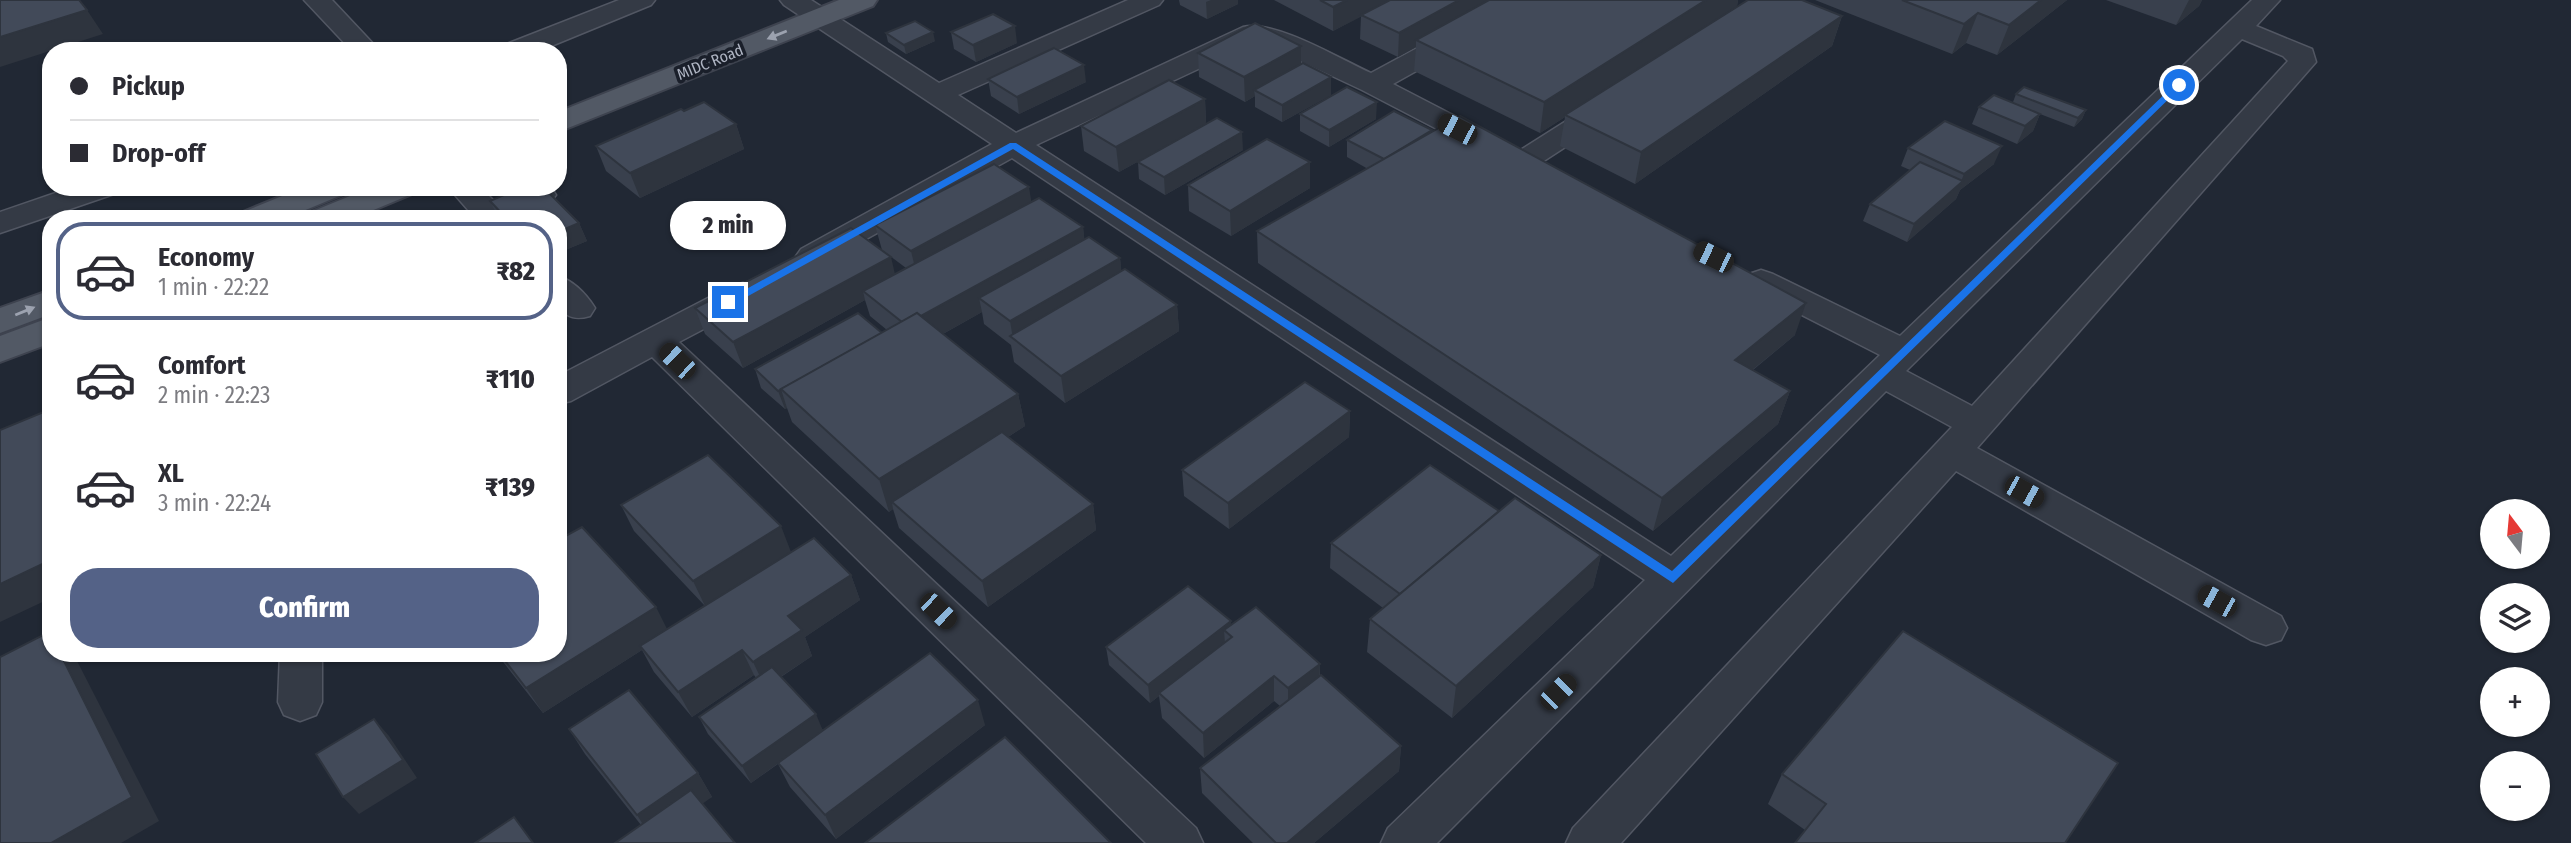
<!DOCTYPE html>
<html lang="en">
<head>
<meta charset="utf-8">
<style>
  body { margin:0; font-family:"Fira Sans Condensed",sans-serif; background:#f7f7f7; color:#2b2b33; height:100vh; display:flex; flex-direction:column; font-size:26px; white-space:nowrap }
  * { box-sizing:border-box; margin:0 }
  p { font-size:23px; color:#7c7c81 }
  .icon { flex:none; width:38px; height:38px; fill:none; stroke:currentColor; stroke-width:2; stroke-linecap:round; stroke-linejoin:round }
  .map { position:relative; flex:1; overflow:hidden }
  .drawer { position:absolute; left:42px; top:210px; width:525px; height:452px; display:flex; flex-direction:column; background:#fff; border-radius:28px; box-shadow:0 2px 5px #0004 }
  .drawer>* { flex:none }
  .top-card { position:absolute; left:42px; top:42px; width:525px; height:154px; border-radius:28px; box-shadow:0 2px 5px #0004; display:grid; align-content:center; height:154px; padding:0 28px; background:#fff }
  .needle { width:46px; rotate:344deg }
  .controls { position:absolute; left:2480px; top:499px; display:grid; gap:14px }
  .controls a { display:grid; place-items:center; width:70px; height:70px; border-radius:50%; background:#fff; box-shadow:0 2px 5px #0004; font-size:35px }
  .end { position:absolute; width:32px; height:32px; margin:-16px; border:9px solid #1a73e8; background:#fff; box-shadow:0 0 0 4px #fff }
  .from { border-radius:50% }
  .bubble { position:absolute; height:49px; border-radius:24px; background:#fff; box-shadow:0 2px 5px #0004; font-size:23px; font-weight:800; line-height:49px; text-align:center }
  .car { position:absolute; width:21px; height:42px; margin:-21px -10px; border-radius:9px; box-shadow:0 0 5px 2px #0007; background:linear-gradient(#222 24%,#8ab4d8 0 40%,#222 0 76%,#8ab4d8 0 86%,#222 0) }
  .top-card b { display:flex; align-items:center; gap:24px; height:66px; font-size:26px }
  .top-card b+b { border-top:2px solid #e1e1e2 }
  .top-card i { width:18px; height:18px; background:#2b2b33 }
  ul { padding:12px 0 0; list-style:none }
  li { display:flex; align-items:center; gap:21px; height:98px; margin:0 14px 10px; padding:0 14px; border:4px solid transparent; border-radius:28px }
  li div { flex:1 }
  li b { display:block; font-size:26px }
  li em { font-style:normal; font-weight:800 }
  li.current { border-color:#546287 }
  li>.icon { width:63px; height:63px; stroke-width:1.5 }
  .cta { display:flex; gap:14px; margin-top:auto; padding:14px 28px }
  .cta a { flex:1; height:80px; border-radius:28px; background:#546287; color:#fff; font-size:28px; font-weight:800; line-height:80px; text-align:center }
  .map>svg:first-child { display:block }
</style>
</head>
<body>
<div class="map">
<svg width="2571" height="843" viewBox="0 0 2571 843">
  <rect width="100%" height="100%" fill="#212834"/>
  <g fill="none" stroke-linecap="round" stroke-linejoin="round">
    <!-- minor casing -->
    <g stroke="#525763" stroke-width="3">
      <g id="minor">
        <path d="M304 0H332L380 51H352Z"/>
        <path d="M619 0H655L651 5 539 51H501L504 45Z"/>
        <path d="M780 0H811L939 83 1128 0H1163L1159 5 958 95 1016 133 1243 27C1274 19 1340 59 1371 73L1506 0H1538L1534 5 1393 84 1503 141 1508 147 1503 153 1493 156 1483 153 1362 90 1258 41 1036 145 1671 556 1880 355 1749 288 1744 281 1749 274 1761 270 1773 274 1900 336 2252 0H2280L2256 26 2312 49 2316 62 1977 448 2281 616 2287 628 2281 640 2266 645 2251 640 1956 471 1621 843H1566L1573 828 1952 427 1886 391 1437 843H1381L1388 828 1645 580 1012 158 823 263 812 266 801 263 796 256 801 249 992 144 784 5ZM2242 39 2283 56 2288 61 1972 406 1906 371Z"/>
        <path d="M1603 101 1613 104 1617 110 1613 116 1533 168 1522 171 1511 168 1507 162 1511 156 1593 104Z"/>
        <path d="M73 187H118L114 194 0 233V212Z"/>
        <path d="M448 187H480L496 203 521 192 518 187H551L556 195C541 217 500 219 476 219Z"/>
        <path d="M558 276C574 281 586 294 595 308L590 316C576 320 568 318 558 307Z"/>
        <path d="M743 283 755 286 760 294 755 302 679 342 1196 828 1203 843H1146L652 357 571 401 558 404V376L731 286Z"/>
        <path d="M280 653H322V702L316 715 300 721 284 715 278 702Z"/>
      </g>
    </g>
    <!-- major casing -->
    <g stroke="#3e434f" stroke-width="4">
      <g id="major">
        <path d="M839 0H877L873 6 558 132V112Z"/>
        <path d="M304 187H349L344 194 284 219H239L243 212Z"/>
        <path d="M372 187H417L412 194 352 219H307L311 212Z"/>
        <path d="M51 290V314L0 333V308Z"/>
        <path d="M51 317V343L0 362V336Z"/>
      </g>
    </g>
    <!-- minor -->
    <use href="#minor" fill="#343a45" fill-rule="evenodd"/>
    <!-- major -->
    <use href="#major" fill="#525965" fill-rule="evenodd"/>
  </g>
  <!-- wall -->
  <g fill="#39404d">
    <path d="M1179 0H1238V4L1207 19 1180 5Z"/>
    <path d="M1274 0H1738L1737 6 1671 48 1842 16 1832 46 1635 184 1560 146 1565 117 1540 133 1414 71 1416 47 1398 57 1360 39 1361 16 1333 31Z"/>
    <path d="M1815 0H2067L1997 55 1966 43 1952 54Z"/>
    <path d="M2106 0H2202L2199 6 2176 25Z"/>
    <path d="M951 32 1017 43 976 62 954 49Z"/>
    <path d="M886 33 935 41 906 54 888 42Z"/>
    <path d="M1198 53 1301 64 1331 77V95L1282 122 1255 107V96L1245 102 1199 77Z"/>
    <path d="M988 79 1086 82 1019 114 991 96Z"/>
    <path d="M2016 94 2086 110 2082 119 2074 127 2040 114 2033 131 2017 144 1972 124 1979 107 2013 102Z"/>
    <path d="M1205 99 1206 124 1119 172 1084 151 1081 126Z"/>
    <path d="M684 111 736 124 744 149 640 198 606 171 596 146Z"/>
    <path d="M1300 114 1376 119 1329 147 1300 131Z"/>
    <path d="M1432 133 1795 335 1753 370 1790 391 1778 424 1653 531 1258 263 1257 231 1368 169 1347 157V140Z"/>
    <path d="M1908 148 1994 164 1960 190 1956 199 1907 242 1863 221 1870 204 1910 170 1901 166Z"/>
    <path d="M1243 150 1165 195 1139 179 1138 162Z"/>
    <path d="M1310 162V188L1231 236 1189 211 1188 185Z"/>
    <path d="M523 187H543L579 223 587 241 558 253V219H499L490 201Z"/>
    <path d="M1032 201 1083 227 1084 239 1120 258 1121 271 1177 305 1179 331 1065 403 1014 362 1011 345 984 324 982 312 943 334 1018 394 1025 426 1008 437 1093 504 1096 530 988 607 899 528 893 509 889 512 792 422 787 408 785 409 761 388 755 369 882 333 887 330 870 316 865 300 743 368 705 334 695 308 895 274 906 268 882 250 875 225Z"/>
    <path d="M1350 411 1349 437 1229 529 1184 496 1182 470Z"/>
    <path d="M621 505 791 552 851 575 860 600 805 637 812 656 781 677 823 730 985 725 836 839 790 787 778 764 751 783 708 734 699 717 756 678 754 675 692 717 654 672 642 650 543 713 496 653H558L667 629 705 606 634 531Z"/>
    <path d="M1499 511 1601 555 1593 587 1452 718 1367 652 1370 619 1383 608 1330 568 1331 543Z"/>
    <path d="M1231 625 1320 664V676L1401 746 1399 771 1314 843H1253L1202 793 1200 768 1280 706 1274 701 1204 758 1162 718 1159 696 1150 703 1109 665 1106 647Z"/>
    <path d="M569 729 698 773 712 797 641 825 585 754Z"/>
    <path d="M1782 774 2065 843 1805 830 1768 804Z"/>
  </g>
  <!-- shaded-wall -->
  <g fill="#2e343e">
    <path d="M1211 0H1238V4L1207 19 1206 2Z"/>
    <path d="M1347 0H1394L1333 31V7Z"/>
    <path d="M1459 0H1489L1416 40V47L1398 57 1399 33Z"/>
    <path d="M1706 0H1738L1737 6 1567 116 1565 115V117L1540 133 1544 102Z"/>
    <path d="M2041 0H2067L1997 55 2009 25Z"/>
    <path d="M2189 0H2202L2199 6 2176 25Z"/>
    <path d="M87 10 103 34 0 67V37Z"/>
    <path d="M1978 13 1966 43 1952 54 1964 24Z"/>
    <path d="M1842 16 1832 46 1635 184 1641 152Z"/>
    <path d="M1015 26 1017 43 976 62 973 45Z"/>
    <path d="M933 32 935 41 906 54 904 45Z"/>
    <path d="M1301 46V71L1254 90 1255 96 1245 102 1244 77Z"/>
    <path d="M1084 65 1086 82 1019 114 1017 97Z"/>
    <path d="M1331 77V95L1282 122V105Z"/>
    <path d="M1205 99 1206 124 1119 172 1116 147Z"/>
    <path d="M1377 102 1376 119 1329 147V130Z"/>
    <path d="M2086 110 2082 119 2074 127 2078 118Z"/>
    <path d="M2040 114 2033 131 2017 144 2025 126Z"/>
    <path d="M736 124 744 149 640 198 630 173Z"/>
    <path d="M1242 132 1243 150 1165 195 1164 177Z"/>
    <path d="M2002 146 1994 164 1960 190 1956 199 1907 242 1914 224 1960 184 1964 174Z"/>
    <path d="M1310 162V188L1231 236 1230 211Z"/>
    <path d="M1029 187 1033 212 917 276 911 251Z"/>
    <path d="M579 223 587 241 558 253V232Z"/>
    <path d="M1083 227 1086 253 979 298 982 312 912 351 906 325Z"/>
    <path d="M891 257 897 283 863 291 865 300 743 368 733 342Z"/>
    <path d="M1120 258 1123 284 1013 339 1010 321Z"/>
    <path d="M1806 303 1795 335 1725 392 1735 360Z"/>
    <path d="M1177 305 1179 331 1065 403 1061 376Z"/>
    <path d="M781 389 787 408 785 409 778 391Z"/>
    <path d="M1790 391 1778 424 1653 531 1662 498Z"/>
    <path d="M1018 394 1025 426 897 507 892 502 893 509 889 512 879 479Z"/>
    <path d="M1350 411 1349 437 1229 529 1228 503Z"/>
    <path d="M1093 504 1096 530 988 607 982 581Z"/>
    <path d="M781 526 791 552 705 606 693 581Z"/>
    <path d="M1601 555 1593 587 1452 718 1456 686Z"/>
    <path d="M51 560V598L0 622V584Z"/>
    <path d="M851 575 860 600 805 637 812 656 765 687 753 662 788 616Z"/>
    <path d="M656 607 669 633 640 646 642 650 543 713 526 688Z"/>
    <path d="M1231 621V637L1224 630 1225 644 1159 693V696L1150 703 1148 685Z"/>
    <path d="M742 650 754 675 692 717 678 692Z"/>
    <path d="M60 653H71L75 657 159 821 121 843H51Z"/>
    <path d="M1320 664 1319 689 1288 713V688Z"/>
    <path d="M1274 676V701L1204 758 1203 733Z"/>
    <path d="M978 700 985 725 836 839 825 815Z"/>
    <path d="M816 714 823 731 751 783 742 766Z"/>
    <path d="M374 719 389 736 417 778 359 814 343 797Z"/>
    <path d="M1401 746 1399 771 1314 843H1287Z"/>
    <path d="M698 773 712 797 652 839 637 815Z"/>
  </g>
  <!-- building -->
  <g fill="#424a59" stroke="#2e343e" stroke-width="2">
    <path d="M0 0H79L87 10 0 37Z"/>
    <path d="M1320 0H1347L1333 7Z"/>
    <path d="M1390 0H1459L1399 33 1361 15Z"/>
    <path d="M1489 0H1706L1544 102 1416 40Z"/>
    <path d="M1748 0H1802L1842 16 1641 152 1565 115Z"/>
    <path d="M1902 0H2041L2009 25 1978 13 1964 24Z"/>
    <path d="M993 14 1015 26 973 45 951 32Z"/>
    <path d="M915 21 933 32 904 45 886 33Z"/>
    <path d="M1255 23 1301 46 1244 77 1198 53Z"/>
    <path d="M1054 48 1084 65 1017 97 988 79Z"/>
    <path d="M1303 63 1331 77 1282 105 1254 90Z"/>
    <path d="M1169 80 1205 99 1116 147 1081 126Z"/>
    <path d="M1347 87 1377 102 1329 130 1300 114Z"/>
    <path d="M2024 87 2086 110 2078 118 2016 94Z"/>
    <path d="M1994 95 2040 114 2025 126 1979 107Z"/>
    <path d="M704 102 736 124 630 173 596 146 681 109 684 111Z"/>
    <path d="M1394 111 1432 130 1384 159 1347 140Z"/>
    <path d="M1460 116 1806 303 1735 360 1790 391 1662 498 1257 231Z"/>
    <path d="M1217 118 1242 132 1164 177 1138 162Z"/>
    <path d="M1945 121 2002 146 1964 174 1908 148Z"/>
    <path d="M1267 139 1310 162 1230 211 1188 185Z"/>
    <path d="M1920 162 1963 181 1914 224 1870 204Z"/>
    <path d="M994 164 1029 187 911 251 875 225Z"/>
    <path d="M523 187H543L579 223 558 232V219H507L490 201Z"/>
    <path d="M1039 198 1083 227 921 316 917 313 902 322 863 291Z"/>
    <path d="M450 215 454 219H442Z"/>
    <path d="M851 228 891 257 733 342 695 308Z"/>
    <path d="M1089 237 1120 258 1010 321 979 298Z"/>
    <path d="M1125 269 1177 305 1061 376 1010 336Z"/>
    <path d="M858 313 882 333 778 391 755 369Z"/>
    <path d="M917 313 1018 394 879 479 781 389Z"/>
    <path d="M1305 382 1350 411 1228 503 1182 470Z"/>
    <path d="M46 411 51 420V560L0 584V430Z"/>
    <path d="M1002 432 1093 504 982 581 892 502Z"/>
    <path d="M708 455 781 526 693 581 621 505Z"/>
    <path d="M1430 465 1499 511 1400 594 1331 543Z"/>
    <path d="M1515 498 1601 555 1456 686 1370 619Z"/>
    <path d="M582 527 656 607 526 688 499 653H558V540Z"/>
    <path d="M814 538 851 575 788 616 802 630 753 662 742 650 678 692 640 646Z"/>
    <path d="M1188 586 1231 621 1148 685 1106 647Z"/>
    <path d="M1256 607 1320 664 1288 688 1274 676 1203 733 1159 693 1232 637 1224 630Z"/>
    <path d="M1903 631 2118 763 2065 843H1795L1826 804 1782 774Z"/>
    <path d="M49 632 51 635V653H60L132 797 51 843H0V657Z"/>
    <path d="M930 653 978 700 825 815 778 763Z"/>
    <path d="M772 667 816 714 742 766 699 717Z"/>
    <path d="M1321 675 1401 746 1287 843H1276L1200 768Z"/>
    <path d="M629 690 698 773 637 815 569 729Z"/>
    <path d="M374 719 403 760 343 797 316 754Z"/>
    <path d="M1005 737 1111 843H865Z"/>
    <path d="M691 790 735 843H615Z"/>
    <path d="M514 817 533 843H475Z"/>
  </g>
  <!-- one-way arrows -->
  <defs><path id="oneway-solid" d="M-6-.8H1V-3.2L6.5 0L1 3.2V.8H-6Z" transform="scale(1.75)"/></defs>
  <g fill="#9ca2af">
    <use href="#oneway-solid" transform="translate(777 35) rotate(158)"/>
    <use href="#oneway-solid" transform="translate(25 311) rotate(-22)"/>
  </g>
  <!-- route -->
  <path fill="#1a73e8" d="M2176 83 2183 85 1673 583 1013 149 732 305 723 302 1010 143H1016L1672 571Z"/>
  <g text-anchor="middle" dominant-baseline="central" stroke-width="7" stroke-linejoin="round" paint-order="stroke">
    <!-- far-street labels -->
    <g font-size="16" fill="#aeb4c2" stroke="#1a1f2a">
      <text transform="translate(710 62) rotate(-22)">MIDC Road</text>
    </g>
  </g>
</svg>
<div class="controls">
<a><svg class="needle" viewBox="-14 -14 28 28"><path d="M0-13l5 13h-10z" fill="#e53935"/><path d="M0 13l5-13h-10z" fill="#7c7c81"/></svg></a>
<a><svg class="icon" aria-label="layers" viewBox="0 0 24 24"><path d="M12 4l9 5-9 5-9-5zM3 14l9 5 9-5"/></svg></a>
<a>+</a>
<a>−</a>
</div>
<i class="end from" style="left:2179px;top:85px"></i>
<i class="end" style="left:728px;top:302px"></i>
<div class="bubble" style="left:670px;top:201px;width:116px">2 min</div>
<i class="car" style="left:1457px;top:129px;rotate:297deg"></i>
<i class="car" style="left:1713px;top:257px;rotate:296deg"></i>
<i class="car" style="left:677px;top:361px;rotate:314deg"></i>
<i class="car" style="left:2024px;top:492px;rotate:119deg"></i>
<i class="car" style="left:2217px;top:601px;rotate:299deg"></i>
<i class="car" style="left:938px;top:611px;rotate:134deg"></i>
<i class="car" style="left:1558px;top:692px;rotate:45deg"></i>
<div class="top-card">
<b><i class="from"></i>Pickup</b>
<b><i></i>Drop-off</b>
</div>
<section class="drawer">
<ul>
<li class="current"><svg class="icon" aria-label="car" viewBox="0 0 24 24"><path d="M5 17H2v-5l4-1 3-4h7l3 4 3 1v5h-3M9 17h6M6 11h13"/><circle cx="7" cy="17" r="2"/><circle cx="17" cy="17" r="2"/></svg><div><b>Economy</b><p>1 min · 22:22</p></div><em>₹82</em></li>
<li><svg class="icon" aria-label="car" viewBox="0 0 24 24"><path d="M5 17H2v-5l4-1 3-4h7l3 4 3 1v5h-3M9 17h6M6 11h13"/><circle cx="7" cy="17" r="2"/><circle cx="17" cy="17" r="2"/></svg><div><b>Comfort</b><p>2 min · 22:23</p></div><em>₹110</em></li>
<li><svg class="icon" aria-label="car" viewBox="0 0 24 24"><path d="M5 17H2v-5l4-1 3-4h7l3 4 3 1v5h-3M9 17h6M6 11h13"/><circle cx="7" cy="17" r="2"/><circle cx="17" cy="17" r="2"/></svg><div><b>XL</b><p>3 min · 22:24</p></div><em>₹139</em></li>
</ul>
<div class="cta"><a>Confirm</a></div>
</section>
</div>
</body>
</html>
